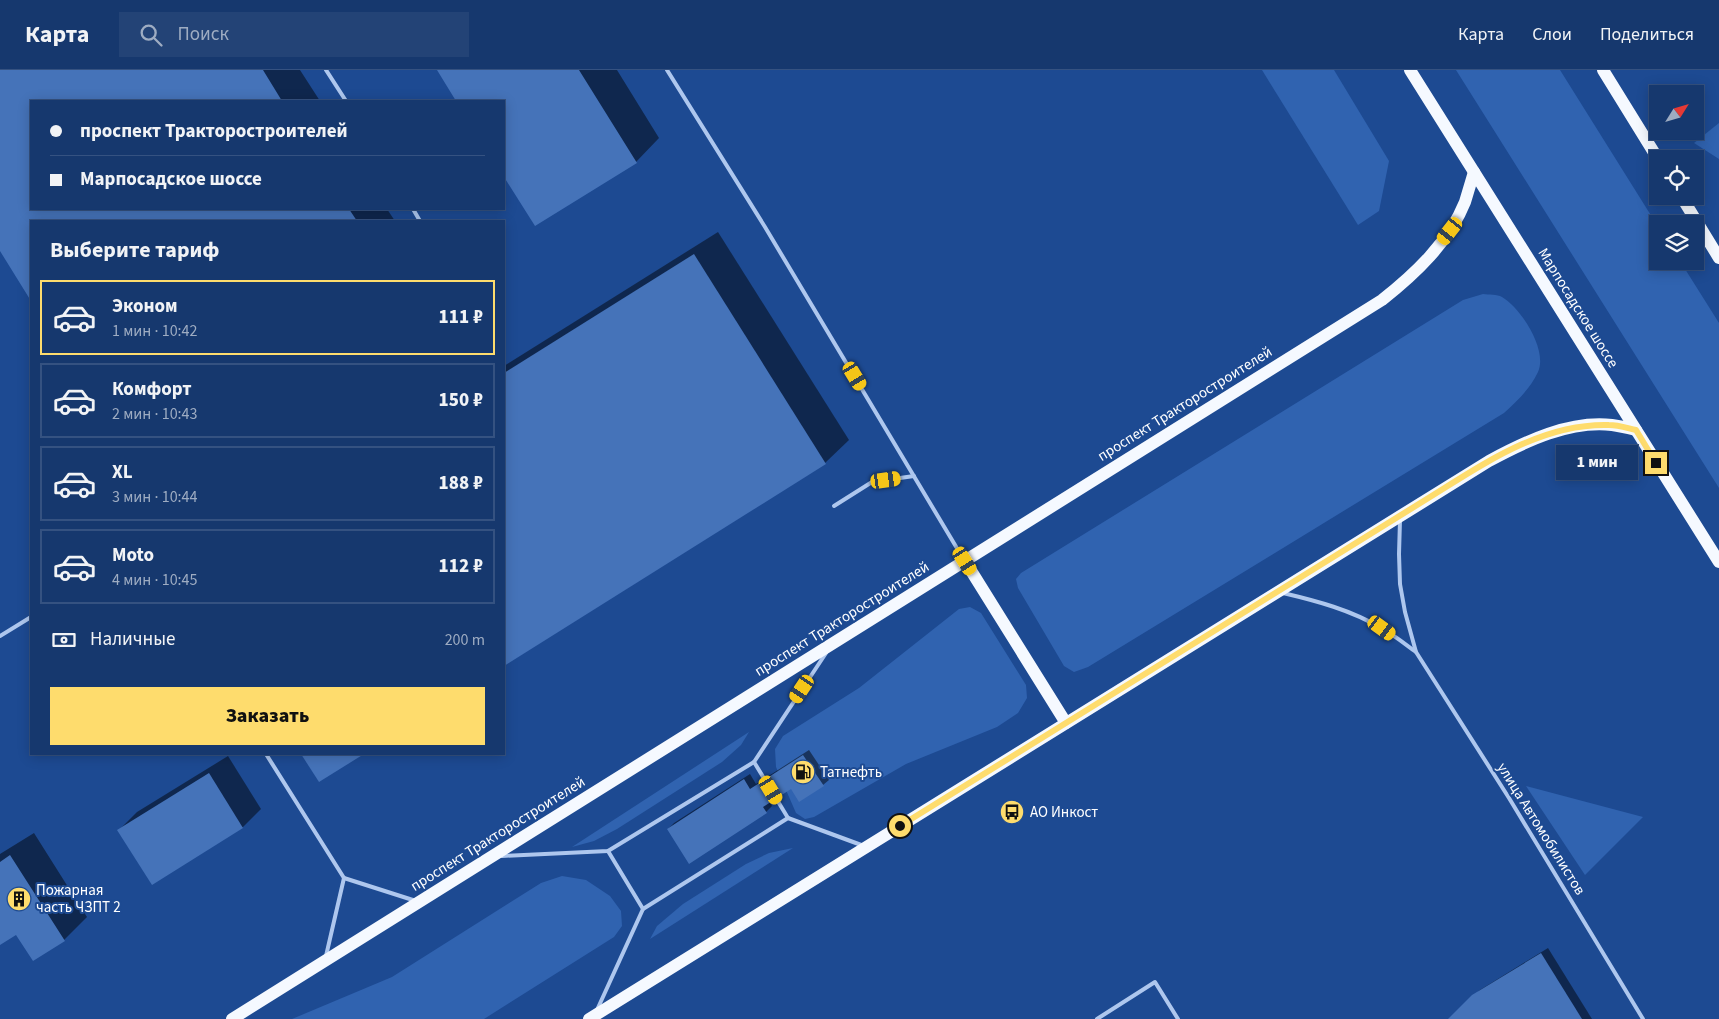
<!DOCTYPE html>
<html lang="ru">
<head>
<meta charset="utf-8">
<style>
  body { margin:0; font-family:"Source Sans 3",sans-serif; background:#234376; color:#f1f3f6; height:100vh; display:flex; flex-direction:column; font-size:19px; white-space:nowrap }
  * { box-sizing:border-box; margin:0 }
  p { font-size:16px; color:#9eacc2 }
  .icon { flex:none; width:28px; height:28px; fill:none; stroke:currentColor; stroke-width:2; stroke-linecap:round; stroke-linejoin:round }
  .map { position:relative; flex:1; overflow:hidden }
  .side { position:absolute; left:30px; top:150px; width:475px; height:535px; display:flex; flex-direction:column; background:#16386e; border-radius:0px; box-shadow:0 2px 12px #0003,0 0 0 1px #355281 }
  .side>* { flex:none }
  .top-card { position:absolute; left:30px; top:30px; width:475px; height:110px; border-radius:0px; box-shadow:0 2px 12px #0003,0 0 0 1px #355281; display:grid; align-content:center; height:110px; padding:0 20px; background:#16386e }
  .needle { width:32px; rotate:53deg }
  .controls { position:absolute; left:1649px; top:15px; display:grid; gap:10px }
  .controls a { display:grid; place-items:center; width:55px; height:55px; border-radius:0px; background:#16386e; box-shadow:0 2px 12px #0003,0 0 0 1px #355281; font-size:25px }
  .end { position:absolute; width:22px; height:22px; margin:-11px; border:6px solid #fedc6d; background:#111; box-shadow:0 0 0 2px #111 }
  .from { border-radius:50% }
  .bubble { position:absolute; height:35px; border-radius:0px; background:#16386e; box-shadow:0 2px 12px #0003,0 0 0 1px #355281; font-size:16px; font-weight:800; line-height:35px; text-align:center }
  .car { position:absolute; width:15px; height:30px; margin:-15px -8px; border-radius:6px; box-shadow:0 0 4px 1px #0007; background:linear-gradient(#f5c518 24%,#345 0 40%,#f5c518 0 76%,#345 0 86%,#f5c518 0) }
  .top-card b { display:flex; align-items:center; gap:18px; height:48px; font-size:19px }
  .top-card b+b { border-top:1px solid #355281 }
  .top-card i { width:12px; height:12px; background:#f1f3f6 }
  ul { padding:0; list-style:none }
  li { display:flex; align-items:center; gap:15px; height:75px; margin:0 10px 8px; padding:0 10px; border:2px solid #355281; border-radius:0px }
  li div { flex:1 }
  li b { display:block; font-size:19px }
  li em { font-style:normal; font-weight:800 }
  li.selected { border-color:#fedc6d }
  li>.icon { width:45px; height:45px; stroke-width:1.5 }
  h2 { padding:0 20px; font-size:22px; line-height:60px }
  .pay { display:flex; align-items:center; gap:12px; height:55px; padding:0 20px; font-size:19px }
  .pay p { margin-inline-start:auto }
  .primary-button { display:flex; gap:10px; margin-top:auto; padding:10px 20px }
  .primary-button a { flex:1; height:58px; border-radius:0px; background:#fedc6d; color:#111; font-size:20px; font-weight:800; line-height:58px; text-align:center }
  header { display:flex; align-items:center; gap:30px; box-sizing:border-box; height:70px; padding:0 25px; background:#16386e; border-bottom:1px solid #355281 }
  header strong { font-size:24px }
  nav { display:flex; gap:28px; margin-inline-start:auto; font-size:18px }
  .search { width:350px; height:45px; background:#234376; display:flex; align-items:center; gap:12px; box-sizing:border-box; padding:0 18px; border-radius:0px; color:#9eacc2; font-size:19px }
  .map>svg:first-child { display:block }
</style>
</head>
<body>
<header>
<strong>Карта</strong>
<div class="search"><svg class="icon" aria-label="search" viewBox="0 0 24 24"><circle cx="10" cy="10" r="6"/><path d="M15 15l6 6"/></svg>Поиск</div>
<nav><a>Карта</a><a>Слои</a><a>Поделиться</a></nav>
</header>
<div class="map">
<svg width="1719" height="949" viewBox="0 0 1719 949">
  <rect width="100%" height="100%" fill="#1d4a92"/>
  <!-- green -->
  <g fill="#3063b0">
    <path d="M1262 0H1334L1389 91 1379 141 1358 155Z"/>
    <path d="M1456 0H1560L1657 155 1658 191H1680L1719 253V418Z"/>
    <path d="M1719 53V89L1694 73Z"/>
    <path d="M1483 224C1489 225 1497 224 1502 227 1521 238 1548 280 1538 302 1530 319 1517 331 1504 343L1088 597 1074 602 1064 596 1018 518 1016 509 1021 503 1463 230Z"/>
    <path d="M970 537 981 543 1026 615 1027 628 1018 643 997 657 906 694 814 747 805 749 796 743 776 697 775 679 783 666 859 618 959 539Z"/>
    <path d="M749 662 741 675 722 692 617 759 594 771 572 777Z"/>
    <path d="M1526 716 1643 747 1585 805Z"/>
    <path d="M793 778 650 869 657 856 683 834 746 794 769 783Z"/>
    <path d="M562 806 586 810 610 826 621 841 622 856 614 867 484 949H292L392 907 541 813Z"/>
  </g>
  <!-- shadow -->
  <g fill="#0007">
    <path d="M0 0H300L320 31H31V139H387L395 151H31V229L0 179Z"/>
    <path d="M438 0H617L659 68 636 92 535 155 504 104V31H458Z"/>
    <path d="M718 162 849 370 825 393 504 595V296Z"/>
    <path d="M809 680 829 710 823 715 792 717 769 731 772 736 766 742 689 792 668 759 674 753 750 704 756 714Z"/>
    <path d="M302 684H362L319 711Z"/>
    <path d="M228 686 261 739 243 757 152 813 119 760 137 742Z"/>
    <path d="M34 763 87 847 64 870 16 864 0 874V784Z"/>
    <path d="M1548 878 1592 949H1450L1480 920Z"/>
  </g>
  <!-- building -->
  <g fill="#4573b9">
    <path d="M0 0H263L282 31H31V139H349L357 151H31V231L0 181Z"/>
    <path d="M437 0H579L637 93 535 156 504 107V31H456Z"/>
    <path d="M694 184 826 394 504 596V303Z"/>
    <path d="M301 684H364L319 712Z"/>
    <path d="M803 685 824 716 799 732 791 719 763 737 767 743 689 794 667 759 744 709 750 719Z"/>
    <path d="M209 703 243 758 152 815 117 760Z"/>
    <path d="M10 785 65 871 33 891 16 865 0 875V792Z"/>
    <path d="M1541 883 1582 949H1448L1472 925Z"/>
  </g>
  <g fill="none" stroke-linecap="round" stroke-linejoin="round">
    <!-- lane -->
    <g stroke="#aec7ee" stroke-width="4">
      <path d="M326 0 346 31"/>
      <path d="M667 0 765 157 964 490"/>
      <path d="M413 139 420 151"/>
      <path d="M834 436 872 412 914 406"/>
      <path d="M1400 450 1399 484 1400 514 1405 542 1416 582 1509 728 1643 949"/>
      <path d="M1283 523C1317 531 1351 540 1381 558 1394 565 1405 574 1416 582"/>
      <path d="M0 566 31 547"/>
      <path d="M266 684 344 808 416 831"/>
      <path d="M754 692 788 748"/>
      <path d="M608 781 643 839"/>
      <path d="M502 786 608 781 754 692 826 583"/>
      <path d="M326 886 344 808"/>
      <path d="M597 940 643 839 788 748 864 776"/>
      <path d="M1097 949 1155 912 1178 949"/>
    </g>
    <!-- primary -->
    <g stroke="#f5f9ff" stroke-width="12">
      <path d="M1410 0 1719 492"/>
      <path d="M1603 0 1658 89"/>
      <path d="M1681 126 1719 188"/>
      <path d="M965 491 1066 653"/>
      <path d="M232 949 1382 230C1415 204 1449 172 1465 132 1468 122 1471 112 1474 102"/>
      <path d="M589 949 1489 391C1526 371 1570 350 1612 355 1620 356 1628 358 1636 360"/>
    </g>
  </g>
  <g fill="none" stroke-linecap="round" stroke-linejoin="round">
    <!-- route -->
    <path stroke="#fedc6d" stroke-width="6" d="M900 756 1430 427C1485 393 1542 353 1609 355 1618 355 1627 358 1636 360L1656 393"/>
  </g>
  <!-- icons -->
  <defs>
    <g id="fuel-disc" transform="scale(1.25)"><circle r="9.5" fill="#fedc6d" stroke="#1d4a92"/><path d="M-5.5-6h7V0h2V4h1.3V-2.5L3-4.5l.8-.8L6-3V5H2.5V1h-1V6h-7ZM-4.2-4.7v3.2H.2V-4.7Z" fill="#111"/></g>
    <g id="bus-disc" transform="scale(1.25)"><circle r="9.5" fill="#fedc6d" stroke="#1d4a92"/><path d="M-5-6H5V4H4V6H2V4H-2V6H-4V4H-5ZM-3.5-4V0h7V-4ZM-3.5 1.2v1.5H-2V1.2ZM2 1.2v1.5H3.5V1.2Z" fill="#111"/></g>
    <g id="building-disc" transform="scale(1.25)"><circle r="9.5" fill="#fedc6d" stroke="#1d4a92"/><path d="M-4-6H4V6H1V3H-1V6H-4ZM-2.5-4.3h1.7v1.8h-1.7ZM.8-4.3h1.7v1.8H.8ZM-2.5-1h1.7V.8h-1.7ZM.8-1h1.7V.8H.8Z" fill="#111"/></g>
  </defs>
  <g fill-rule="evenodd">
    <use href="#fuel-disc" x="803" y="702"/>
    <use href="#bus-disc" x="1012" y="742"/>
    <use href="#building-disc" x="19" y="829"/>
  </g>
  <g text-anchor="middle" dominant-baseline="central" stroke-width="4" stroke-linejoin="round" paint-order="stroke">
    <!-- street labels -->
    <g font-size="15" fill="#fff" stroke="#1d4a92">
      <text transform="translate(1578 238) rotate(58)">Марпосадское шоссе</text>
      <text transform="translate(1185 334) rotate(-32)">проспект Тракторостроителей</text>
      <text transform="translate(842 549) rotate(-32)">проспект Тракторостроителей</text>
      <text transform="translate(1541 759) rotate(58)">улица Автомобилистов</text>
      <text transform="translate(498 764) rotate(-32)">проспект Тракторостроителей</text>
    </g>
    <!-- poi labels -->
    <g font-size="15" fill="#fff" stroke="#1d4a92" text-anchor="start">
      <text x="820" y="702">Татнефть</text>
      <text x="1030" y="742">АО Инкост</text>
      <text x="36" y="820">Пожарная<tspan x="36" dy="17">часть ЧЗПТ 2</tspan></text>
    </g>
  </g>
</svg>
<div class="controls">
<a><svg class="needle" viewBox="-14 -14 28 28"><path d="M0-13l5 13h-10z" fill="#e53935"/><path d="M0 13l5-13h-10z" fill="#9eacc2"/></svg></a>
<a><svg class="icon" aria-label="locate" viewBox="0 0 24 24"><circle cx="12" cy="12" r="6"/><path d="M12 2v4M12 18v4M2 12h4M18 12h4"/></svg></a>
<a><svg class="icon" aria-label="layers" viewBox="0 0 24 24"><path d="M12 4l9 5-9 5-9-5zM3 14l9 5 9-5"/></svg></a>
</div>
<i class="end from" style="left:900px;top:756px"></i>
<i class="end" style="left:1656px;top:393px"></i>
<div class="bubble" style="left:1556px;top:375px;width:82px">1 мин</div>
<i class="car" style="left:1450px;top:161px;rotate:218deg"></i>
<i class="car" style="left:855px;top:306px;rotate:149deg"></i>
<i class="car" style="left:886px;top:410px;rotate:82deg"></i>
<i class="car" style="left:965px;top:491px;rotate:148deg"></i>
<i class="car" style="left:1382px;top:558px;rotate:126deg"></i>
<i class="car" style="left:802px;top:619px;rotate:214deg"></i>
<i class="car" style="left:771px;top:720px;rotate:149deg"></i>
<div class="top-card">
<b><i class="from"></i>проспект Тракторостроителей</b>
<b><i></i>Марпосадское шоссе</b>
</div>
<section class="side">
<h2>Выберите тариф</h2>
<ul>
<li class="selected"><svg class="icon" aria-label="car" viewBox="0 0 24 24"><path d="M5 17H2v-5l4-1 3-4h7l3 4 3 1v5h-3M9 17h6M6 11h13"/><circle cx="7" cy="17" r="2"/><circle cx="17" cy="17" r="2"/></svg><div><b>Эконом</b><p>1 мин · 10:42</p></div><em>111 ₽</em></li>
<li><svg class="icon" aria-label="car" viewBox="0 0 24 24"><path d="M5 17H2v-5l4-1 3-4h7l3 4 3 1v5h-3M9 17h6M6 11h13"/><circle cx="7" cy="17" r="2"/><circle cx="17" cy="17" r="2"/></svg><div><b>Комфорт</b><p>2 мин · 10:43</p></div><em>150 ₽</em></li>
<li><svg class="icon" aria-label="car" viewBox="0 0 24 24"><path d="M5 17H2v-5l4-1 3-4h7l3 4 3 1v5h-3M9 17h6M6 11h13"/><circle cx="7" cy="17" r="2"/><circle cx="17" cy="17" r="2"/></svg><div><b>XL</b><p>3 мин · 10:44</p></div><em>188 ₽</em></li>
<li><svg class="icon" aria-label="car" viewBox="0 0 24 24"><path d="M5 17H2v-5l4-1 3-4h7l3 4 3 1v5h-3M9 17h6M6 11h13"/><circle cx="7" cy="17" r="2"/><circle cx="17" cy="17" r="2"/></svg><div><b>Moto</b><p>4 мин · 10:45</p></div><em>112 ₽</em></li>
</ul>
<div class="pay"><svg class="icon" aria-label="cash" viewBox="0 0 24 24"><path d="M3 7h18v10H3z"/><circle cx="12" cy="12" r="2"/></svg>Наличные<p>200 m</p></div>
<div class="primary-button"><a>Заказать</a></div>
</section>
</div>
</body>
</html>
